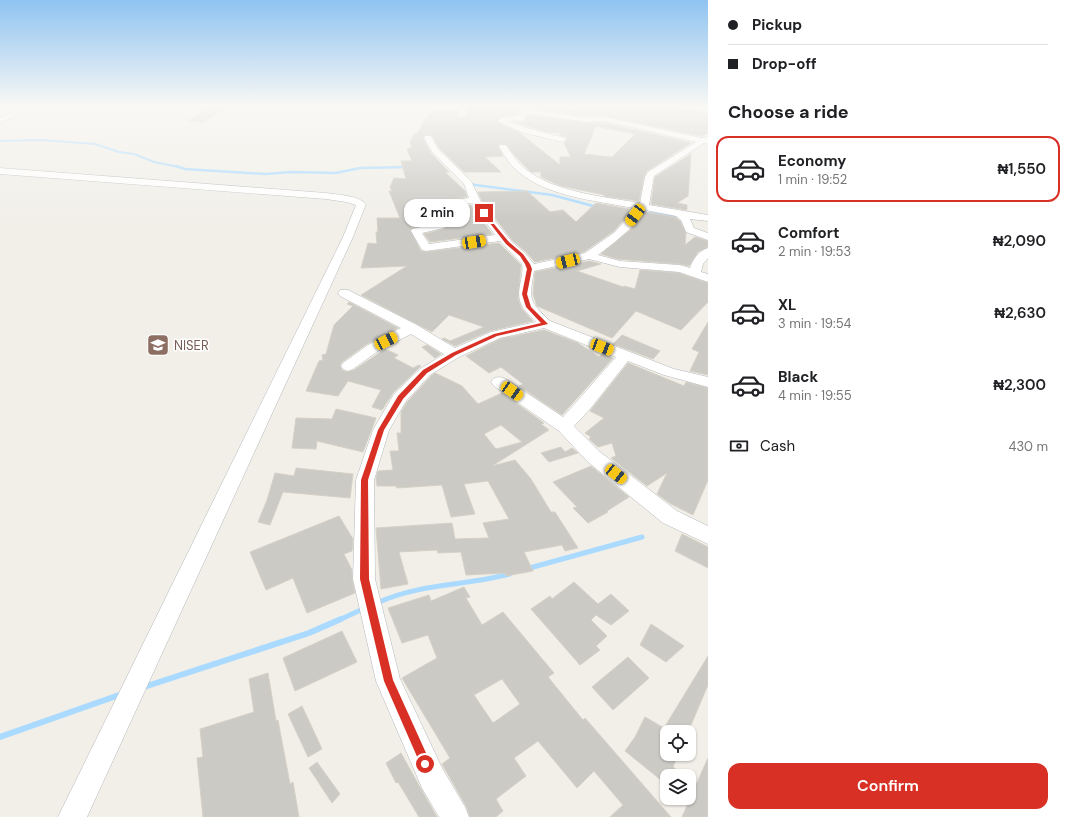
<!DOCTYPE html>
<html lang="en">
<head>
<meta charset="utf-8">
<style>
  body { margin:0; font-family:"DM Sans",sans-serif; background:#f2f2f2; color:#202124; height:100vh; display:flex; flex-direction:column; font-size:15px; white-space:nowrap }
  * { box-sizing:border-box; margin:0 }
  p { font-size:13px; color:#757577 }
  .icon { flex:none; width:22px; height:22px; fill:none; stroke:currentColor; stroke-width:2; stroke-linecap:round; stroke-linejoin:round }
  .map { position:relative; flex:1; overflow:hidden }
  .side { display:flex; flex-direction:column; background:#fff; width:360px }
  .side>* { flex:none }
  .top-card { display:grid; align-content:center; height:88px; padding:0 20px; background:#fff }
  .tools { position:absolute; left:660px; top:725px; display:grid; gap:8px }
  .tools a { display:grid; place-items:center; width:36px; height:36px; border-radius:8px; background:#fff; box-shadow:0 1px 3px #0004; font-size:20px }
  .end { position:absolute; width:18px; height:18px; margin:-9px; border:5px solid #d93025; background:#fff; box-shadow:0 0 0 2px #fff }
  .from { border-radius:50% }
  .bubble { position:absolute; height:28px; border-radius:12px; background:#fff; box-shadow:0 1px 3px #0004; font-size:13px; font-weight:600; line-height:28px; text-align:center }
  .car { position:absolute; width:12px; height:24px; margin:-12px -6px; border-radius:5px; box-shadow:0 0 3px 1px #0007; background:linear-gradient(#f5c518 24%,#345 0 40%,#f5c518 0 76%,#345 0 86%,#f5c518 0) }
  .top-card b { display:flex; align-items:center; gap:14px; height:38px; font-size:15px }
  .top-card b+b { border-top:1px solid #e0e0e0 }
  .top-card i { width:10px; height:10px; background:#202124 }
  ul { padding:0; list-style:none }
  li { display:flex; align-items:center; gap:12px; height:66px; margin:0 8px 6px; padding:0 12px; border:2px solid transparent; border-radius:12px }
  li div { flex:1 }
  li b { display:block; font-size:15px }
  li em { font-style:normal; font-weight:600 }
  li.active { border-color:#d93025 }
  li>.icon { width:36px; height:36px; stroke-width:1.5 }
  h2 { padding:0 20px; font-size:18px; line-height:48px }
  .pay { display:flex; align-items:center; gap:10px; height:44px; padding:0 20px; font-size:15px }
  .pay p { margin-inline-start:auto }
  .cta { display:flex; gap:8px; margin-top:auto; padding:8px 20px }
  .cta a { flex:1; height:46px; border-radius:12px; background:#d93025; color:#fff; font-size:16px; font-weight:600; line-height:46px; text-align:center }
  main { display:flex; flex:1; min-height:0 }
  .map>svg:first-child { display:block }
</style>
</head>
<body>
<main>
<div class="map">
<svg width="708" height="817" viewBox="0 0 708 817">
  <rect width="100%" height="100%" fill="#f1efe8"/>
  <g fill="none" stroke-linecap="round" stroke-linejoin="round">
    <!-- stream-far3 -->
    <g stroke="#aadaff" stroke-width="2">
      <path d="M0 141 40 140 95 144 119 152 134 154 154 162 179 167"/>
      <path d="M404 167H408"/>
    </g>
    <!-- stream-far2 -->
    <g stroke="#aadaff" stroke-width="2.5">
      <path d="M176 166 185 169 266 174 291 172 336 173 360 168 408 167"/>
      <path d="M468 184 552 195 597 207"/>
      <path d="M623 213H648L678 216"/>
    </g>
    <!-- stream-far1 -->
    <g stroke="#aadaff" stroke-width="5">
      <path d="M526 569 642 537"/>
      <path d="M377 603C420 583 466 586 510 574"/>
      <path d="M339 620 365 608"/>
    </g>
    <!-- stream -->
    <g stroke="#aadaff" stroke-width="6">
      <path d="M144 687 309 633 341 619"/>
      <path d="M0 737 122 694"/>
    </g>
  </g>
  <!-- building -->
  <g fill="#cccac5" stroke="#d6d1c6" fill-rule="evenodd">
    <path d="M470 106H524L517 115 503 116 496 122 520 133 560 165V157H571L564 143 567 140 566 137 560 135V133L547 132 514 122H523L529 115 587 123H605L691 143 647 171 644 177 639 201 604 196 605 195 561 186 545 179 541 177V172H531L515 156 506 144H500L498 146 503 156 485 157 501 172H464L439 148 432 135H424L423 139 431 153 449 172H445L465 191 467 197 429 202 426 204 432 223 412 228 410 230 421 251 426 252 499 243 521 265 518 299 522 309 533 321 490 331 455 346 442 339 444 338 450 341 484 327 449 315 432 332 361 295 407 266 361 268 368 243 377 244 376 232H378L377 218H400L389 191H392L390 187 394 178 406 179 401 161H412L407 149 412 147 410 142 415 133 417 134 425 119H427L433 111H458L457 116 465 118ZM596 126 604 128 635 134 612 157 584 154Z"/>
    <path d="M534 106 577 110 578 106H668L676 109 708 113V133L702 136 605 116H587L533 109Z"/>
    <path d="M207 108 223 109 204 122 189 121Z"/>
    <path d="M691 154 688 196 677 203 687 205V210L651 204 655 177Z"/>
    <path d="M527 191 550 212 563 210 576 222 596 203 629 209 628 211V215L614 231 584 252 535 262 526 252 512 240 482 201 478 192Z"/>
    <path d="M471 205 492 234 430 242 424 234 444 229 446 227 440 208Z"/>
    <path d="M645 212 675 217 680 221 686 233 685 245 695 237 708 241V247L698 252 689 266 680 264 617 259 601 254 630 230 639 218 640 213Z"/>
    <path d="M589 261 601 264 577 271 623 287 624 286 635 289 640 270 679 273 708 283V302L681 330 636 311 612 338 537 306 533 294 535 272Z"/>
    <path d="M349 302 398 328 367 344 342 362 340 365 342 370 347 372 354 370 385 349 398 355 394 358 413 368 419 365 421 366 393 393 382 410 372 407 381 390 348 381 338 396 306 391 319 361 323 360 322 355 326 354 334 325 353 306 347 304Z"/>
    <path d="M708 322V375L690 371 699 352 692 349Z"/>
    <path d="M544 330 578 343 599 357 603 353 613 358 562 415 519 386 523 384 501 367 489 373 466 356 500 339Z"/>
    <path d="M622 335 660 351 653 359 613 344Z"/>
    <path d="M427 345 441 354 435 358 422 347Z"/>
    <path d="M628 363 684 386 686 382 708 388V480L693 515 671 504 657 494 667 473 647 486 611 458 616 456 612 443 598 447 589 439 591 437 585 433 604 418 590 411Z"/>
    <path d="M435 373 462 386 478 404 502 393 544 423 541 424 549 430 492 466 515 460 531 479 551 512H555L578 548 565 551 562 545 524 552 533 571 506 576 505 573 466 575 461 552 438 553 437 550 399 552 408 584 381 589 376 528 452 523 455 539 489 538 483 523 509 519 488 481 464 484 475 514 451 517 442 485 397 488 396 486H377L376 478 378 471 393 470 390 451H399L397 433H401V412L407 402 431 376ZM501 425 522 442 496 449 484 434Z"/>
    <path d="M336 409 376 418 363 452 317 441 316 449 292 448 296 418 332 419Z"/>
    <path d="M561 447 565 452 572 448 578 453 549 462 541 453Z"/>
    <path d="M591 466 629 497 607 511 608 512 588 523 573 508 577 507 553 482Z"/>
    <path d="M296 468 353 474 350 498 283 492 270 525 258 522 267 500 275 473 294 476Z"/>
    <path d="M339 516 353 539 352 551 344 554 352 570V579L355 593 307 613 293 578 266 590 250 552Z"/>
    <path d="M682 534 708 547V568L675 551Z"/>
    <path d="M574 582 598 604 611 594 629 611 611 625 596 615 591 620 607 636 596 646 600 650 580 665 531 609 550 596 552 599Z"/>
    <path d="M464 587 470 597 466 598 482 625 503 612 554 673 548 677 583 720 585 718 671 817H610L623 805 594 771 577 788 538 741 514 758 526 776 496 799 503 811 496 817H470L466 806 442 764 450 758 402 678 437 658 428 635 402 643 388 608 429 595 431 601ZM502 679 520 704 493 723 474 695Z"/>
    <path d="M651 624 684 646 666 662 640 645Z"/>
    <path d="M342 631 357 662 295 691 283 658Z"/>
    <path d="M708 656V685L688 732H667V754H678L673 767 685 776H667V785L625 751 635 737 645 717 664 728Z"/>
    <path d="M628 657 649 678 613 710 592 687Z"/>
    <path d="M268 673 276 721 278 720 290 784 293 782 299 817H203L197 758 203 757 200 729 254 712 249 679Z"/>
    <path d="M302 706 322 749 308 757 288 714Z"/>
    <path d="M401 753 421 789 437 817H419L398 782 396 783 386 763Z"/>
    <path d="M708 758V817H682L696 785Z"/>
    <path d="M317 762 340 794 332 803 309 768Z"/>
  </g>
  <g fill="none" stroke-linecap="round" stroke-linejoin="round">
    <!-- minor casing -->
    <g stroke="#b5b8bc" stroke-width="1">
      <g id="minor">
        <path d="M26 106H35L0 123V118Z"/>
        <path d="M461 106H467L465 117H462L458 115Z"/>
        <path d="M526 106H533L531 110 587 118 605 117 702 138 708 137V144L704 143 654 176 649 205 708 215V221L690 219 694 228 708 233V240L686 232 681 220 676 216 645 210 639 212C641 224 607 248 598 255L620 261 680 265 690 268C692 260 700 250 708 248V258L703 264 701 272 708 274V282L679 272 620 267 589 259 534 271C529 300 529 301 550 321L674 369 708 377V387L664 375 628 361 590 409 574 426 600 452 677 511 708 526V544L663 523 588 462 559 431 494 386 491 382 494 378 499 377 504 378 563 417 616 357 544 328 500 338 459 357 430 375 406 401 389 430 374 480 375 579 400 679 442 768 465 807 469 817H439L422 788 376 681 353 579 356 480 373 430 394 394 420 369 444 354 411 334 378 351 353 369 348 371 343 369 341 366 343 363 368 345 401 328 340 296 338 293 340 290H348L417 325 455 348 491 332 536 322C521 307 516 302 521 280 522 275 523 270 522 264L500 241 426 251 422 250 411 231 412 229 434 224 427 205 429 203 469 198 464 184 432 152 424 138 425 136H431L438 149 471 181 481 202 496 222 511 241 525 253 534 264 585 253 615 232 630 215 629 211 633 208C594 200 543 197 513 167 508 161 503 153 499 147L500 145H506C510 151 514 158 519 163 546 192 602 196 640 203L645 177 648 172 696 142 605 121 587 122 528 113 523 120 507 121 527 128 565 138 566 140 562 142 521 132 497 121 503 117 518 116ZM472 203 495 235 429 244 422 233 444 228 445 226 438 207Z"/>
        <path d="M673 106 708 108V112L676 108Z"/>
        <path d="M0 168 326 193C338 195 357 195 366 204L353 237 87 817H58L343 237 356 205 346 202 326 199 0 174Z"/>
      </g>
    </g>
    <!-- minor -->
    <use href="#minor" fill="#fff" fill-rule="evenodd"/>
  </g>
  <!-- sky -->
  <linearGradient id="sky" x2="0" y2="1"><stop stop-color="#8fc3f1"/><stop offset="0.48" stop-color="#f9f8f5"/><stop offset="1" stop-color="#f9f8f5" stop-opacity="0"/></linearGradient>
  <rect width="708" height="221" fill="url(#sky)"/>
  <!-- route -->
  <path fill="#d93025" d="M484 212 509 242 523 254 530 264 532 269 527 294 531 307 548 324 497 336 456 355 427 373 403 399 384 430 368 480 369 579 393 680 431 764 429 768 425 769 422 768 384 681 360 579 361 480 378 430 398 396 423 370 452 353 494 334 541 323 526 307 522 294 527 269 525 264 520 256 506 244 482 213Z"/>
  <!-- icons -->
  <defs>
    <g id="school-square" transform="scale(1.15)"><rect x="-9" y="-9" width="18" height="18" rx="4" fill="#8d6e63" stroke="#fff"/><path d="M0-5L7-2L0 1L-7-2ZM-4 1L0 2.5L4 1V4Q0 6-4 4Z" fill="#fff"/></g>
  </defs>
  <g fill-rule="evenodd">
    <use href="#school-square" x="158" y="345"/>
  </g>
  <g text-anchor="middle" dominant-baseline="central" stroke-width="3" stroke-linejoin="round" paint-order="stroke">
    <!-- education labels -->
    <g font-size="13" fill="#785e54" stroke="#fff" text-anchor="start">
      <text x="174" y="345">NISER</text>
    </g>
  </g>
</svg>
<div class="tools">
<a><svg class="icon" aria-label="locate" viewBox="0 0 24 24"><circle cx="12" cy="12" r="6"/><path d="M12 2v4M12 18v4M2 12h4M18 12h4"/></svg></a>
<a><svg class="icon" aria-label="layers" viewBox="0 0 24 24"><path d="M12 4l9 5-9 5-9-5zM3 14l9 5 9-5"/></svg></a>
</div>
<i class="end from" style="left:425px;top:764px"></i>
<i class="end" style="left:484px;top:213px"></i>
<div class="bubble" style="left:404px;top:199px;width:66px">2 min</div>
<i class="car" style="left:635px;top:215px;rotate:217deg"></i>
<i class="car" style="left:474px;top:242px;rotate:81deg"></i>
<i class="car" style="left:568px;top:261px;rotate:256deg"></i>
<i class="car" style="left:386px;top:341px;rotate:64deg"></i>
<i class="car" style="left:602px;top:347px;rotate:111deg"></i>
<i class="car" style="left:512px;top:391px;rotate:124deg"></i>
<i class="car" style="left:616px;top:474px;rotate:128deg"></i>
</div>
<section class="side">
<div class="top-card">
<b><i class="from"></i>Pickup</b>
<b><i></i>Drop-off</b>
</div>
<h2>Choose a ride</h2>
<ul>
<li class="active"><svg class="icon" aria-label="car" viewBox="0 0 24 24"><path d="M5 17H2v-5l4-1 3-4h7l3 4 3 1v5h-3M9 17h6M6 11h13"/><circle cx="7" cy="17" r="2"/><circle cx="17" cy="17" r="2"/></svg><div><b>Economy</b><p>1 min · 19:52</p></div><em>₦1,550</em></li>
<li><svg class="icon" aria-label="car" viewBox="0 0 24 24"><path d="M5 17H2v-5l4-1 3-4h7l3 4 3 1v5h-3M9 17h6M6 11h13"/><circle cx="7" cy="17" r="2"/><circle cx="17" cy="17" r="2"/></svg><div><b>Comfort</b><p>2 min · 19:53</p></div><em>₦2,090</em></li>
<li><svg class="icon" aria-label="car" viewBox="0 0 24 24"><path d="M5 17H2v-5l4-1 3-4h7l3 4 3 1v5h-3M9 17h6M6 11h13"/><circle cx="7" cy="17" r="2"/><circle cx="17" cy="17" r="2"/></svg><div><b>XL</b><p>3 min · 19:54</p></div><em>₦2,630</em></li>
<li><svg class="icon" aria-label="car" viewBox="0 0 24 24"><path d="M5 17H2v-5l4-1 3-4h7l3 4 3 1v5h-3M9 17h6M6 11h13"/><circle cx="7" cy="17" r="2"/><circle cx="17" cy="17" r="2"/></svg><div><b>Black</b><p>4 min · 19:55</p></div><em>₦2,300</em></li>
</ul>
<div class="pay"><svg class="icon" aria-label="cash" viewBox="0 0 24 24"><path d="M3 7h18v10H3z"/><circle cx="12" cy="12" r="2"/></svg>Cash<p>430 m</p></div>
<div class="cta"><a>Confirm</a></div>
</section>
</main>
</body>
</html>
